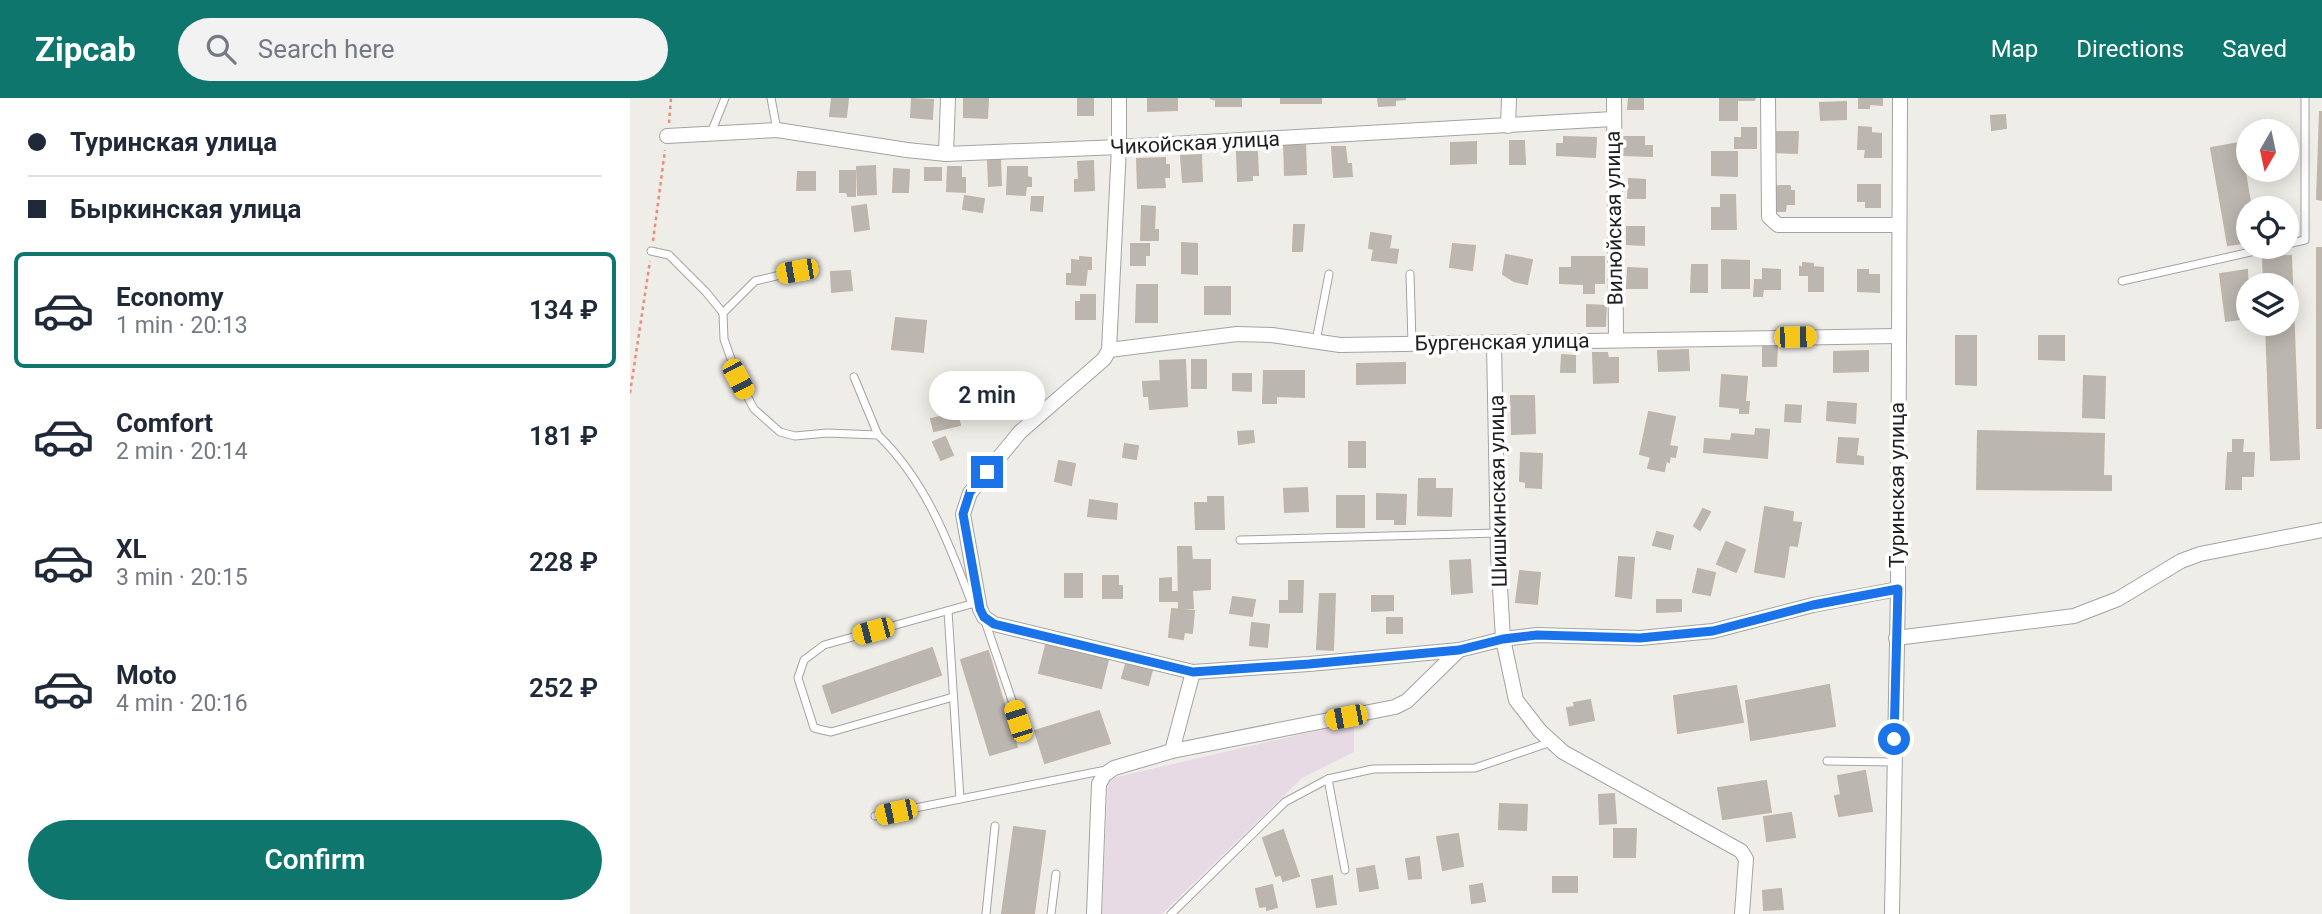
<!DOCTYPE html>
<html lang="en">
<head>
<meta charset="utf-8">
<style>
  body { margin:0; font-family:Roboto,sans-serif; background:#f2f2f3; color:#1f2937; height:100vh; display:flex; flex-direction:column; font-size:26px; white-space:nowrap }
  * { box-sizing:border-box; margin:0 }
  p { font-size:23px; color:#747a83 }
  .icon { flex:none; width:38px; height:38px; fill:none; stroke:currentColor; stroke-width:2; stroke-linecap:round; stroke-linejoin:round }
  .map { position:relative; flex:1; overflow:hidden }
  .side { display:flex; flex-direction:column; background:#fff; width:630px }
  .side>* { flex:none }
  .hud { display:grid; align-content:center; height:154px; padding:0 28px; background:#fff }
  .needle { width:46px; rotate:189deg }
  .fabs { position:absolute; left:1606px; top:21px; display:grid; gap:14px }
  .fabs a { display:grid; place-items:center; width:63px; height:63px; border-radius:50%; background:#fff; box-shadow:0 4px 18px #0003; font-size:35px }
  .end { position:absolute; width:32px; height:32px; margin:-16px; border:9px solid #1a73e8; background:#fff; box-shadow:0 0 0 4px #fff }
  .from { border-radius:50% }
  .bubble { position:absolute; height:49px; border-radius:24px; background:#fff; box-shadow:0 4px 18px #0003; font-size:23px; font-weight:600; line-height:49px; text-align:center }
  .car { position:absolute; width:21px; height:42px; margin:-21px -10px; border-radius:9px; box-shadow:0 0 5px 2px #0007; background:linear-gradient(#f5c518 24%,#345 0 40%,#f5c518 0 76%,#345 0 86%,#f5c518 0) }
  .hud b { display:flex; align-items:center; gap:24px; height:66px; font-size:26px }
  .hud b+b { border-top:2px solid #e0e1e3 }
  .hud i { width:18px; height:18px; background:#1f2937 }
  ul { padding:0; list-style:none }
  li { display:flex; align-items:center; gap:21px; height:116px; margin:0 14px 10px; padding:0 14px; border:4px solid transparent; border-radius:10px }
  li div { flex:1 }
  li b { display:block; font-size:26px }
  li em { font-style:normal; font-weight:600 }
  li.selected { border-color:#0f766e }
  li>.icon { width:63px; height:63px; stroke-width:1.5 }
  .button { display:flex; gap:14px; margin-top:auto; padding:14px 28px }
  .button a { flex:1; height:80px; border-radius:42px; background:#0f766e; color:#fff; font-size:28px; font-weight:600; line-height:80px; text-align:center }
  header { display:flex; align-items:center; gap:42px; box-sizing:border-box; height:98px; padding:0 35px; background:#0f766e; color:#fff }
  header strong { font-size:33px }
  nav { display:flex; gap:38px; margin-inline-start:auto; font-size:24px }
  .search { width:490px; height:63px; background:#f2f2f3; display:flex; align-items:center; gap:18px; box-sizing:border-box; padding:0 24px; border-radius:38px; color:#747a83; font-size:26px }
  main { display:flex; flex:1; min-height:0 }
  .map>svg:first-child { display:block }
</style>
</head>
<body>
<header>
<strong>Zipcab</strong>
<div class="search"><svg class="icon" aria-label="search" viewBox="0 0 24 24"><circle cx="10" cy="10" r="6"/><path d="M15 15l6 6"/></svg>Search here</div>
<nav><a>Map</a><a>Directions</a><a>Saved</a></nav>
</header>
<main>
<section class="side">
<div class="hud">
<b><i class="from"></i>Туринская улица</b>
<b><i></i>Быркинская улица</b>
</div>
<ul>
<li class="selected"><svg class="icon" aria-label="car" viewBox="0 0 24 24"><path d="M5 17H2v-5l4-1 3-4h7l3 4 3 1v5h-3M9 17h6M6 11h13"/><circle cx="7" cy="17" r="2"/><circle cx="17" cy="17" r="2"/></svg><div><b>Economy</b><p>1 min · 20:13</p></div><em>134 ₽</em></li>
<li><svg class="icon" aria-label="car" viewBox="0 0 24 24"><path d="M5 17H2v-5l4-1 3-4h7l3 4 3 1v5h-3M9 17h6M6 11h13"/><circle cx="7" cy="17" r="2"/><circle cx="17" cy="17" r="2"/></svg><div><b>Comfort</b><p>2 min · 20:14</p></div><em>181 ₽</em></li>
<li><svg class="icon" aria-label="car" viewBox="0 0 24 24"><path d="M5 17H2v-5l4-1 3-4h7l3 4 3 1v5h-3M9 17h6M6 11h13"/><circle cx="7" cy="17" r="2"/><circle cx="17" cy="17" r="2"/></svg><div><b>XL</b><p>3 min · 20:15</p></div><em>228 ₽</em></li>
<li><svg class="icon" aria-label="car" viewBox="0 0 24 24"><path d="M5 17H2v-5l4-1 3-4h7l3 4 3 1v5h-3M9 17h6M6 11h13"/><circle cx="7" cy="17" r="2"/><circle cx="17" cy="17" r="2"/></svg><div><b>Moto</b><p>4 min · 20:16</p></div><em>252 ₽</em></li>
</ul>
<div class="button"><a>Confirm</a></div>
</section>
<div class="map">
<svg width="1692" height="816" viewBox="0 0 1692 816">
  <rect width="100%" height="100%" fill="#efede7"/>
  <!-- industrial -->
  <path fill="#e7dae4" d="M724 624V654L672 680 532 816H472L478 681Z"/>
  <!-- building -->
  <g fill="#bcb6b0" stroke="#bfb5ab" stroke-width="2">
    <path d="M202 0H218L216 19 200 18Z"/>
    <rect x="448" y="0" width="15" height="17"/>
    <path d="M518 0H547V12L518 13Z"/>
    <path d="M580 0H611V8H586V2Z"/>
    <rect x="651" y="0" width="40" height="5"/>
    <path d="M748 0H775V1L765 2V7L749 8Z"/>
    <path d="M999 0H1013V11H998Z"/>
    <path d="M1090 0H1125L1124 2H1107V22H1090Z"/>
    <path d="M1229 0H1252V7L1239 6V10H1229Z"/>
    <path d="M282 1 303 2 302 21 281 19Z"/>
    <path d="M334 1H358L357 20 334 19Z"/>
    <path d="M1216 4V21L1191 22 1190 5Z"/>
    <path d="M1690 14H1692V102L1687 101Z"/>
    <path d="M1375 17 1376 30 1362 32 1361 18Z"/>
    <path d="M1229 29 1241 30V35L1251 36V59H1235L1236 51H1228Z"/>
    <path d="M1112 30H1126V50H1105V40H1112Z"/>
    <path d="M1145 34H1168L1167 55 1145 54Z"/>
    <path d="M934 39 966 40 965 59 927 57V46H934Z"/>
    <path d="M993 39H1014V48H1022V58L993 57Z"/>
    <path d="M675 43 676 76 655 77 654 44Z"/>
    <path d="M880 43H894L895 66H880Z"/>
    <path d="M846 44V65L821 66V45Z"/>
    <path d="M1610 45 1621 110H1619V144L1598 147 1581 50Z"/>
    <path d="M702 49H715L717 66H721L722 78 704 79Z"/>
    <path d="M607 54H627L628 77H622V82L608 83Z"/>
    <path d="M1082 54H1107V78L1082 77Z"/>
    <path d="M571 57 572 83 553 84 551 58Z"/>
    <path d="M535 60V67H539V79H534L535 89 508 90 507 61Z"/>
    <path d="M358 62H370L371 87 359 88Z"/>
    <path d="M463 63 464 92 445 93V82H449L448 64Z"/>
    <path d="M245 68 246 96 228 97 227 69Z"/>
    <path d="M318 69H331V80H335V94L317 93Z"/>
    <path d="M378 69H397V79L401 80V88H396L395 97 377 96Z"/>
    <rect x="295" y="70" width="16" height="12"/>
    <path d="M264 71 279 72 278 94H263Z"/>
    <path d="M210 73H225V98H218L217 94H210Z"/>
    <path d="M168 74H185V92H167Z"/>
    <path d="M999 81 1015 82V100H998Z"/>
    <path d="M1228 87H1250V109H1236V103H1228Z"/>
    <path d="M1146 88H1160V93H1164V106H1156L1155 113H1146Z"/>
    <path d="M1091 97H1105L1106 131H1082V110H1091Z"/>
    <path d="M335 98 354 101 352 114 333 111Z"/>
    <path d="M402 99H413L412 113 401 112Z"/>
    <path d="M236 107 239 131 225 133 222 109Z"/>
    <path d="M512 108 525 109 524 132H528V142H511Z"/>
    <path d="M664 127H674L672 153H663Z"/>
    <path d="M997 129H1014V147L997 146Z"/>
    <path d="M741 135 761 138 759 151 768 152 766 165 742 162 744 151 739 150Z"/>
    <path d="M552 145 567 146V176L552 175Z"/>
    <path d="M501 146H519V157H515V167H501Z"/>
    <path d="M823 146 845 148 842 172 820 169Z"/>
    <rect x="1687" y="150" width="5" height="180"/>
    <path d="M876 157 902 162 897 186 884 183 873 176Z"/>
    <path d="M1661 158 1669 361 1641 362 1636 226H1657V187H1634L1633 159Z"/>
    <path d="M450 159 461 160V171H457L455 187 437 186V176H442V162L450 163Z"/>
    <path d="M942 159H974V185H964V195H954V186L930 185V170H942Z"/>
    <path d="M1092 162 1119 163V190H1092Z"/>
    <path d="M1173 165 1183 166V169L1193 170V193H1179V177H1170V169L1173 170Z"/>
    <path d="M1062 167H1077V194H1061Z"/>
    <path d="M998 170 1017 171V190H997Z"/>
    <path d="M1133 171 1150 172V191H1133L1132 198H1124L1125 182H1133Z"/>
    <path d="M1228 172H1238V177H1249V194L1228 193Z"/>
    <path d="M1617 172 1619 220 1596 223 1590 176Z"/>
    <path d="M220 173 222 192 202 194 201 174Z"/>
    <path d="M507 187H527V224H506Z"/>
    <rect x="575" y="189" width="25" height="27"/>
    <path d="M451 197H465V221H446V204H451Z"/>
    <path d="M957 207 976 208 975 228H957Z"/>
    <path d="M266 220 296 223 293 254 262 251Z"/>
    <path d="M1326 238H1346V287L1326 286Z"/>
    <path d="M1409 238H1434V262L1409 261Z"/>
    <path d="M1133 248H1147L1146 268H1133Z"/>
    <path d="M1058 252 1059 272 1029 273 1028 253Z"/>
    <path d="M1238 253V273L1204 274V254Z"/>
    <path d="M963 255H977L978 260H988V284L964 285Z"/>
    <path d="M932 257 945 258V274H931Z"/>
    <path d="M555 262 557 308 520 311 519 298H514L513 284 531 283 530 263Z"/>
    <rect x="562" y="262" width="14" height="28"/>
    <path d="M775 265V285L727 286V266Z"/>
    <path d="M634 273H674V299L646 298V305H633Z"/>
    <path d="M603 276H621V293L603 292Z"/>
    <path d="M1092 277 1117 279 1115 304H1119L1118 315H1110V310L1090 308Z"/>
    <path d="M1454 278 1475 279 1474 320 1453 319Z"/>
    <path d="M881 298H904L905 335 882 336Z"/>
    <path d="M1198 304 1226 306 1225 325 1197 322Z"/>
    <path d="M1156 307 1171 308 1170 324 1155 323Z"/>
    <path d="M1019 314 1045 319 1039 348 1047 349 1045 359 1040 358 1039 364 1036 363 1034 373 1018 370 1021 359 1010 356Z"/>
    <path d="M327 315 330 327 304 333 301 321Z"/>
    <path d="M1126 331 1139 332 1137 360 1074 354 1075 341 1101 343 1102 336 1125 338Z"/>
    <path d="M623 333 624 344 609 346 608 334Z"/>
    <path d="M1348 333 1474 336 1473 378H1481V392L1347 391Z"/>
    <path d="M315 339 323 357 311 362 303 344Z"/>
    <path d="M1209 340 1228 341 1226 358 1233 359V366L1207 364Z"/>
    <path d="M1603 342H1613L1612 355H1624L1623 378H1611V391H1596L1598 355H1603Z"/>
    <rect x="719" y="344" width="16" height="25"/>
    <path d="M495 346 508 348 506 361 493 359Z"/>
    <path d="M891 355 912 356 911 390 896 389V384L890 383Z"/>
    <path d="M429 363 445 366 441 387 425 383Z"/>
    <path d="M789 381H805V391H822L821 418 788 417Z"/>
    <path d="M677 390 678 413 655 414 654 391Z"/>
    <path d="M747 396 776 397 775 426H765V421H747Z"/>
    <rect x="707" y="398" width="27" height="31"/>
    <path d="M578 399H593L594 431H566L565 405H578Z"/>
    <path d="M460 402 487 406 486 421 458 418Z"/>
    <path d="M1135 409 1163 414 1162 424 1171 425 1167 448 1159 447 1154 479 1125 474Z"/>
    <path d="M1073 411 1080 414 1070 432 1064 428Z"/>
    <path d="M1027 434 1043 438 1040 451 1023 447Z"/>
    <path d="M1096 444 1115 452 1106 474 1087 466Z"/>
    <path d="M548 449H561L562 462H580V491L562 492 563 510H549Z"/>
    <path d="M989 459 1004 460 1001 500 986 498Z"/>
    <path d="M840 462 842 494 822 496 820 463Z"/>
    <path d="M1068 471 1085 475 1080 497 1063 494Z"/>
    <path d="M890 473 910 475 907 506 886 504Z"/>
    <rect x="435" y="476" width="17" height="23"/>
    <path d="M473 478H488V488H492V500H473Z"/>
    <path d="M541 480V494H547V503H530V481Z"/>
    <path d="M659 483H673L672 514H650V503H659Z"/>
    <path d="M690 496H705L703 552 687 551Z"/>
    <path d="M742 498H763V512L742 513Z"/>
    <path d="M603 499 625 502 622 518 600 515Z"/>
    <path d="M1027 502H1051V513L1027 514Z"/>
    <path d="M542 511 564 513 562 535 554 534 553 541 539 539Z"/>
    <rect x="757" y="520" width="15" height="15"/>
    <path d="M622 525 639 527 637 549 620 547Z"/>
    <path d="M416 547 478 562 471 590 409 575Z"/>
    <path d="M302 550 311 577 202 615 193 588Z"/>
    <path d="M358 553 387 649 360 657 331 562Z"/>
    <path d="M496 566 522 572 518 587 492 580Z"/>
    <path d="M1199 587 1205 628 1121 642 1116 603Z"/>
    <path d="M1106 588 1113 624 1048 635 1044 598Z"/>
    <path d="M960 602 964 622 940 627 937 610 945 609 944 605Z"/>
    <path d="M469 613 480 645 415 665 405 633Z"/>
    <path d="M1235 673 1242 713 1209 718 1205 698 1211 697 1208 678Z"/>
    <path d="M1136 683 1141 714 1093 721 1088 690Z"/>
    <path d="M984 696 986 725 970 726 969 697Z"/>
    <path d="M870 706 897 707 896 732 869 731Z"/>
    <path d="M1161 715 1165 739 1137 743 1134 719Z"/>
    <path d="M384 729 415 733 404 816H372Z"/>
    <path d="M984 731H1006L1005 759H984Z"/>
    <path d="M653 732 669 778 653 783 651 776 646 778 633 740Z"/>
    <path d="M828 736 833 768 813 772 807 739Z"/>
    <path d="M789 759 791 780 779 781 776 761Z"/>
    <path d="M744 768 748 790 730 793 727 771Z"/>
    <path d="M702 778 706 806 687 809 682 782Z"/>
    <rect x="923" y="779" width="24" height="15"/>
    <path d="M852 786 855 803 842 805 840 788Z"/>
    <path d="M642 787 647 809 637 812V808L630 809 626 791Z"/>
    <path d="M1151 791 1153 811 1134 812 1133 793Z"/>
  </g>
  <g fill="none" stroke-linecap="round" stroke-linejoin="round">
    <!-- service casing -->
    <g stroke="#a3a3a3" stroke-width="9">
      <g id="service">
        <path d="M141 0 147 32"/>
        <path d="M81 35 95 0"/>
        <path d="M1657 146 1675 142V0"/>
        <path d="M21 153 39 157 76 194 93 215 94 241 108 281 124 311 150 334 165 338 197 335 248 337C296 383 319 445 342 506"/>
        <path d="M780 176 782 245"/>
        <path d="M1492 183 1643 149"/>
        <path d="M93 215 125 183 167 173H180"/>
        <path d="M686 243 699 176"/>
        <path d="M224 279 248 337"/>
        <path d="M610 442 868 435"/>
        <path d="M318 513 330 701"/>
        <path d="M355 523 389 623"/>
        <path d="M323 599 201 634 184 630 168 580 174 562 194 547 345 505"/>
        <path d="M1197 663 1263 664"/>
        <path d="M698 681 715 772"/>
        <path d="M245 718 476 672"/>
        <path d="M356 816 365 728"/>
        <path d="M421 816 426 776"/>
        <path d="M541 816 655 704 698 681 743 671 845 670 921 644"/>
      </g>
    </g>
    <!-- minor casing -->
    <g stroke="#a3a3a3" stroke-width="16">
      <g id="minor">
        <path d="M489 0V49L479 252 474 261 390 334 340 395 333 416 350 511 354 519 364 526 563 574 679 566 829 552 873 541 907 537 1010 540 1083 533 1183 507 1268 491"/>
        <path d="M984 0 986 241"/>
        <path d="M1138 0 1139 119 1148 127H1268"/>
        <path d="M878 28 879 0"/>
        <path d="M37 38 147 32 277 52 316 56 489 49 983 21"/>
        <path d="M316 56 318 0"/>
        <path d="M864 246 868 455 873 541 886 602 910 633 933 654 1111 753 1116 761 1112 816"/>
        <path d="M479 252 607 236 642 237 710 247 1267 238"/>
        <path d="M1266 540 1444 518 1488 501 1551 463 1570 456 1692 432"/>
        <path d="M542 653 563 574"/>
        <path d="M464 816 469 686 474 677 484 670 542 653 765 609 777 603 829 552"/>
        <path d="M1262 816 1268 491 1270 0"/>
      </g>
    </g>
    <!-- path -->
    <g stroke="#eb8d7c" stroke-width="2.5" stroke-dasharray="3.5 3.5" stroke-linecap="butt">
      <path d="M39 25 41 0"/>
      <path d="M23 143 35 52"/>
      <path d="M0 295 20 163"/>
    </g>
    <!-- service -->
    <use href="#service" stroke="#fff" stroke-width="7"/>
    <!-- minor -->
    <use href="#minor" stroke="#fff" stroke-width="14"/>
  </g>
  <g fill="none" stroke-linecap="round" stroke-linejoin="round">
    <!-- route -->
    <path stroke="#1a73e8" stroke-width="9" d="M357 374 340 394 333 416 350 511 354 519 364 526 563 574 679 566 829 552 873 541 907 537 1010 540 1083 533 1183 507 1268 491 1264 641"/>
  </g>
  <g text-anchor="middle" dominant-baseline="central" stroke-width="7" stroke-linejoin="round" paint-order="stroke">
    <!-- street labels -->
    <g font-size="21" fill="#1f1f1f" stroke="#fff">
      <text transform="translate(565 45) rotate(-3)">Чикойская улица</text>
      <text transform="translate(984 120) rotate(-91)">Вилюйская улица</text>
      <text transform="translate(872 244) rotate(-1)">Бургенская улица</text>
      <text transform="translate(1267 387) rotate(-90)">Туринская улица</text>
      <text transform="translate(868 393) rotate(-91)">Шишкинская улица</text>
    </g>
  </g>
</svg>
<div class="fabs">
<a><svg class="needle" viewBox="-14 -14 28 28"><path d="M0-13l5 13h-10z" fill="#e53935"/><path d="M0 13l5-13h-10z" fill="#747a83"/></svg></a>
<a><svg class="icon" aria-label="locate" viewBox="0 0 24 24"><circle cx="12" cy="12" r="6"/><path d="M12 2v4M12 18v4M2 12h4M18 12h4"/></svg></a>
<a><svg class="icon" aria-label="layers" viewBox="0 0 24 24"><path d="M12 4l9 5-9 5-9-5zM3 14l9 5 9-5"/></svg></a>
</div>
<i class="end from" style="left:1264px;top:641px"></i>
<i class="end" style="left:357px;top:374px"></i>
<div class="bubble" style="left:299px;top:273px;width:116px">2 min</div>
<i class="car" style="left:167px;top:173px;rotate:260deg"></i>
<i class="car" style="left:1165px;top:239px;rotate:89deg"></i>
<i class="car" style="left:108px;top:281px;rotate:152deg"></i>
<i class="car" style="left:243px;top:533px;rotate:255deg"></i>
<i class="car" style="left:716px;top:619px;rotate:259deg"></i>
<i class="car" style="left:388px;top:623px;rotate:342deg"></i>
<i class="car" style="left:266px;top:714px;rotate:258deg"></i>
</div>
</main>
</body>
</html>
